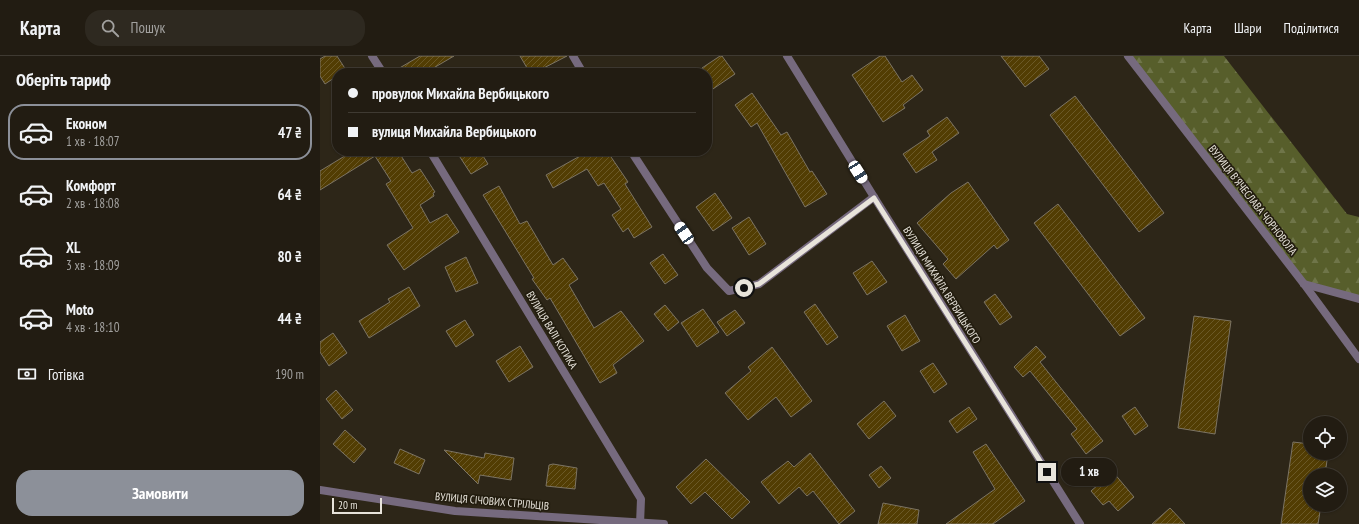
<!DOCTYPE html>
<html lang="uk">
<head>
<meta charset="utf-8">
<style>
  body { margin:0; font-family:"PT Sans Narrow",sans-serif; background:#2e2920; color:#f1f3f6; height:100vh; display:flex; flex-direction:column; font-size:15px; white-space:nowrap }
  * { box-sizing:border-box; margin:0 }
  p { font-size:13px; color:#a2a19f }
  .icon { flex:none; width:22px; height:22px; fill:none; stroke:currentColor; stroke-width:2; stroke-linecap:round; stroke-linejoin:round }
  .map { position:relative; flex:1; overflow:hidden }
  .sheet { display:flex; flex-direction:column; background:#221c12; width:320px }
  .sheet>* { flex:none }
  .top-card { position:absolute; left:12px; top:12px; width:380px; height:88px; border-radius:16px; box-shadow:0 1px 3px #0004,0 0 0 1px #3f3a32; display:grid; align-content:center; height:88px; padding:0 16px; background:#221c12 }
  .tools { position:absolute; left:983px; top:360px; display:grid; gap:8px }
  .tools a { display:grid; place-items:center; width:44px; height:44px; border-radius:50%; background:#221c12; box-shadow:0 1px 3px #0004,0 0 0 1px #3f3a32; font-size:20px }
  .scale { position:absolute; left:12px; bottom:10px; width:50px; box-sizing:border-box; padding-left:4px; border:2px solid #e8e4db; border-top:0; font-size:11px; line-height:14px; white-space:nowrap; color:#e8e4db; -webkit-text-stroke:3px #231d0f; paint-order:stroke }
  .end { position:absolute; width:18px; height:18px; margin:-9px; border:5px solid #e8e4db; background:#111; box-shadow:0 0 0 2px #111 }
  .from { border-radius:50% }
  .bubble { position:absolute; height:28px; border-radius:14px; background:#221c12; box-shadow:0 1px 3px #0004,0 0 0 1px #3f3a32; font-size:13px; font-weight:600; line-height:28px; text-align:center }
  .car { position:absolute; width:12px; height:24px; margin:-12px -6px; border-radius:5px; box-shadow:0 0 3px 1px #0007; background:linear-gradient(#fff 24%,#345 0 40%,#fff 0 76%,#345 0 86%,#fff 0) }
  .top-card b { display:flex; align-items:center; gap:14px; height:38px; font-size:15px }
  .top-card b+b { border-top:1px solid #3f3a32 }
  .top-card i { width:10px; height:10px; background:#f1f3f6 }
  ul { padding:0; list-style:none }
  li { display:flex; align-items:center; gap:12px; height:56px; margin:0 8px 6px; padding:0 8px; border:2px solid transparent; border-radius:16px }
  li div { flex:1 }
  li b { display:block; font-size:15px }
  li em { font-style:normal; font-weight:600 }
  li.active { border-color:#8c9099 }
  li>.icon { width:36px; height:36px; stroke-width:1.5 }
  h2 { padding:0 16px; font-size:18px; line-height:48px }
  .pay { display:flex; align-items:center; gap:10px; height:44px; padding:0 16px; font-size:15px }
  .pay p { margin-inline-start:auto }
  .cta { display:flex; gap:8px; margin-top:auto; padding:8px 16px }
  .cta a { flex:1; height:46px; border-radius:16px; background:#8c9099; color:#fff; font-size:16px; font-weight:600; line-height:46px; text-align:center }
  header { display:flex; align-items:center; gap:24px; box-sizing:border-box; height:56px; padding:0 20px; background:#221c12; border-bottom:1px solid #3f3a32 }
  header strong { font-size:19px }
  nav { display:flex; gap:22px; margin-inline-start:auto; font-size:14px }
  .search { width:280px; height:36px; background:#2e2920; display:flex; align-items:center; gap:10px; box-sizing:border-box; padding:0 14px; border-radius:16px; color:#a2a19f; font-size:15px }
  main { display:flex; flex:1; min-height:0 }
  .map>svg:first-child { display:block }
</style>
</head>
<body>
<header>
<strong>Карта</strong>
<div class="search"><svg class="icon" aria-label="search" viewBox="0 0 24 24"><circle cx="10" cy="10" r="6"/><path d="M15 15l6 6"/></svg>Пошук</div>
<nav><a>Карта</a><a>Шари</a><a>Поділитися</a></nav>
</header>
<main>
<section class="sheet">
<h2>Оберіть тариф</h2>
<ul>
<li class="active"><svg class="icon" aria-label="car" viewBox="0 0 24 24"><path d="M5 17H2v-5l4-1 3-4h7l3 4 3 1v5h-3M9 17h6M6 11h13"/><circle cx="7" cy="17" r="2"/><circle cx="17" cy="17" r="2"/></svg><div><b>Економ</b><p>1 хв · 18:07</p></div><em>47 ₴</em></li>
<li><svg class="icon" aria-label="car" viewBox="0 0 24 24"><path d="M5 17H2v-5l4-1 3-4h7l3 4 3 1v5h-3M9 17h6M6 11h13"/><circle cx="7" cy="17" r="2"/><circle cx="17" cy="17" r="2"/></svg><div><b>Комфорт</b><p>2 хв · 18:08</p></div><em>64 ₴</em></li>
<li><svg class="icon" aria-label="car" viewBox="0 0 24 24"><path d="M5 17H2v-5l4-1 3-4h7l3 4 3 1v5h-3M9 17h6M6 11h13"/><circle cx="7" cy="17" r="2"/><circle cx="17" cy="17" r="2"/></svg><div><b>XL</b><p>3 хв · 18:09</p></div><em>80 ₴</em></li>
<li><svg class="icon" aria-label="car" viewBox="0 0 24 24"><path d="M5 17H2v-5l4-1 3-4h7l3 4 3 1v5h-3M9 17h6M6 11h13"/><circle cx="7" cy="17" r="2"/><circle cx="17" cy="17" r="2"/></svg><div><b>Moto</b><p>4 хв · 18:10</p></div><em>44 ₴</em></li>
</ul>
<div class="pay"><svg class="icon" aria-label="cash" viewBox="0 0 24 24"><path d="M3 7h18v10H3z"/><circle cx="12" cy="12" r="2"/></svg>Готівка<p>190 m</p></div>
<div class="cta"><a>Замовити</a></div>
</section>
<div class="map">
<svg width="1039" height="468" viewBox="0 0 1039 468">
  <defs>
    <pattern id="forest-firs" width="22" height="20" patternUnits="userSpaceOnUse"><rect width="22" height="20" fill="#575e2b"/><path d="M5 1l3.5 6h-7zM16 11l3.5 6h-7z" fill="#6f7549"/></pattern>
    <pattern id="building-hatch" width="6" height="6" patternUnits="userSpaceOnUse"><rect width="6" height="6" fill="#523d03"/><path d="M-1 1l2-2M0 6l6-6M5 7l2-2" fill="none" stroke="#6b5927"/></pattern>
  </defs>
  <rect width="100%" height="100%" fill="#2d2618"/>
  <!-- forest -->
  <path fill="url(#forest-firs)" d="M808 0H904L1027 158 1039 161V243L984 228Z"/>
  <!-- building -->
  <g fill="url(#building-hatch)" stroke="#7c7464">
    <path d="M5 0H17L26 14 22 17H17V20L5 28 0 20V3Z"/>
    <path d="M100 0H134L105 17H71Z"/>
    <path d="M200 0H247L214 17H210Z"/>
    <path d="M400 0H402L415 18 387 37V17L382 12Z"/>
    <path d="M560 0H565L582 26 592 19 603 34 583 49 585 52 563 66 532 19Z"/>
    <path d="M681 0H719L729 13 705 31Z"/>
    <path d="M432 37 461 79 467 76 490 116 492 115 507 138 485 151 437 67 431 71 415 49Z"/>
    <path d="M755 40 844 157 819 176 730 59Z"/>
    <path d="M627 61 639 77 612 96 617 104 596 117 583 98 610 80 607 75Z"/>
    <path d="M33 95H78L92 117 100 113 115 136 113 137 114 140 100 149 110 167 127 158 139 176 84 214 67 189 93 172 66 128 71 125 55 100 0 134V115Z"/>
    <path d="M136 95H160L168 108 151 118Z"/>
    <path d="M256 95H287L308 126 305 128 332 171 314 182 308 172 303 176 292 159 301 153 284 127 278 130 267 113 233 132 226 119 260 100Z"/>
    <path d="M648 126 689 184 677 193 674 189 636 223 623 208 628 203 597 167 631 137Z"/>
    <path d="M179 130 200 168 207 165 233 209 243 202 258 223 249 229 274 272 301 255 324 285 293 309 297 317 280 327 230 242 227 244 212 223 214 222 163 139Z"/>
    <path d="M395 137 412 162 393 175 376 151Z"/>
    <path d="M738 148 825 262 800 280 714 167Z"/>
    <path d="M429 161 446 188 429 199 412 172Z"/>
    <path d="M343 198 358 219 345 228 330 207Z"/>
    <path d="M146 201 158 227 136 236 125 211Z"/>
    <path d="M552 205 567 226 547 239 533 217Z"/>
    <path d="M89 231 100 250 49 282 39 265 70 246 68 243Z"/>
    <path d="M675 238 692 261 680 269 664 246Z"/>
    <path d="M495 248 518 281 507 289 484 256Z"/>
    <path d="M345 249 359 266 348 275 334 258Z"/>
    <path d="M383 253 399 276 377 291 361 267Z"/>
    <path d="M415 254 425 267 407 280 397 266Z"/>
    <path d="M585 259 600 285 582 295 567 270Z"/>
    <path d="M874 260 911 265 895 378 858 372Z"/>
    <path d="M145 264 154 279 136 291 126 275Z"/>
    <path d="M13 277 27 297 9 310 0 296V286Z"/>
    <path d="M200 290 213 311 189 326 176 305Z"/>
    <path d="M716 290 726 301 720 306 783 385 766 398 751 378 757 373 710 315 703 321 694 311Z"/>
    <path d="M452 291 492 345 471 361 456 341 428 364 405 337 431 315 428 311Z"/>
    <path d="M613 307 627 328 614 337 600 315Z"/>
    <path d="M16 334 33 354 22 363 6 343Z"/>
    <path d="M564 345 576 360 549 383 537 368Z"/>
    <path d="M649 351 657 363 637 377 629 365Z"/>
    <path d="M815 351 828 370 815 379 802 360Z"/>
    <path d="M25 374 46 393 34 407 13 388Z"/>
    <path d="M973 386 990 388V397H1008L1005 419H990V449H1001L998 468H961Z"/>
    <path d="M666 388 705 445 673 468H626L675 433 653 396Z"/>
    <path d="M80 393 105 404 99 418 74 407Z"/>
    <path d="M124 394 164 402 165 397 194 402 191 424 160 419 158 428Z"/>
    <path d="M490 397 535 455 519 468 493 435 487 440 479 431 459 448 441 426 468 405 474 411Z"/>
    <path d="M386 403 430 446 412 463 385 436 371 448 356 431Z"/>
    <path d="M233 408 257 412 255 433 226 430 229 409Z"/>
    <path d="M561 410 571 422 559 432 549 419Z"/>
    <path d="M793 416 814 441 798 455 789 445 783 449 771 435Z"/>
    <path d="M563 447 599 454 597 468H558Z"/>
    <path d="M850 452 865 468H832Z"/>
  </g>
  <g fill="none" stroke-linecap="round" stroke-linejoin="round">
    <!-- service -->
    <path stroke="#766a7e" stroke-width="8" d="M984 228 1039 243"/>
    <!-- minor -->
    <g stroke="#766a7e" stroke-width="8">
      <path d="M52 0 63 17"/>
      <path d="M253 0 263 17"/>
      <path d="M467 0 554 141 760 468"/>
      <path d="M110 95 321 443 320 468"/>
      <path d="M311 95 387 212 409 235 439 228 554 141"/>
      <path d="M0 434 135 455 344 468"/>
    </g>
    <!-- tertiary -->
    <path stroke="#766a7e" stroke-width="8" d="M808 0 984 228 1039 303"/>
  </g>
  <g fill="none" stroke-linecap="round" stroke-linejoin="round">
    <!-- route -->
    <path stroke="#e8e4db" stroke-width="5" d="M424 232 439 228 554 142 727 416"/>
  </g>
  <g text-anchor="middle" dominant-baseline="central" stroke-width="3.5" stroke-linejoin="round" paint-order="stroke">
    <!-- street labels -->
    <g font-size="11" fill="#e8e4db" stroke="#231d0f">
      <text transform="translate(933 144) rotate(52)">ВУЛИЦЯ В'ЯЧЕСЛАВА ЧОРНОВОЛА</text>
      <text transform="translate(622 229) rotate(58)">ВУЛИЦЯ МИХАЙЛА ВЕРБИЦЬКОГО</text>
      <text transform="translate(232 274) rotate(59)">ВУЛИЦЯ ВАЛІ КОТИКА</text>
      <text transform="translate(172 445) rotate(5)">ВУЛИЦЯ СІЧОВИХ СТРІЛЬЦІВ</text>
    </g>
  </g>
</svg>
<div class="tools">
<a><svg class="icon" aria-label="locate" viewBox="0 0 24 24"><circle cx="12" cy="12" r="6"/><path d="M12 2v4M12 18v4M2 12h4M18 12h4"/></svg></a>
<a><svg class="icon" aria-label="layers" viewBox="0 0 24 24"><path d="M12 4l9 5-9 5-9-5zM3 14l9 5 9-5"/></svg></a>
</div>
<div class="scale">20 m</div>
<i class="end from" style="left:424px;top:232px"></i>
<i class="end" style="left:727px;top:416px"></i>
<div class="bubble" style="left:741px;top:402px;width:56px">1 хв</div>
<i class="car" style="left:538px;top:116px;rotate:148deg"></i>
<i class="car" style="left:364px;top:177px;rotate:326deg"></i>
<div class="top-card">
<b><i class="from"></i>провулок Михайла Вербицького</b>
<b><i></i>вулиця Михайла Вербицького</b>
</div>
</div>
</main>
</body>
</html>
